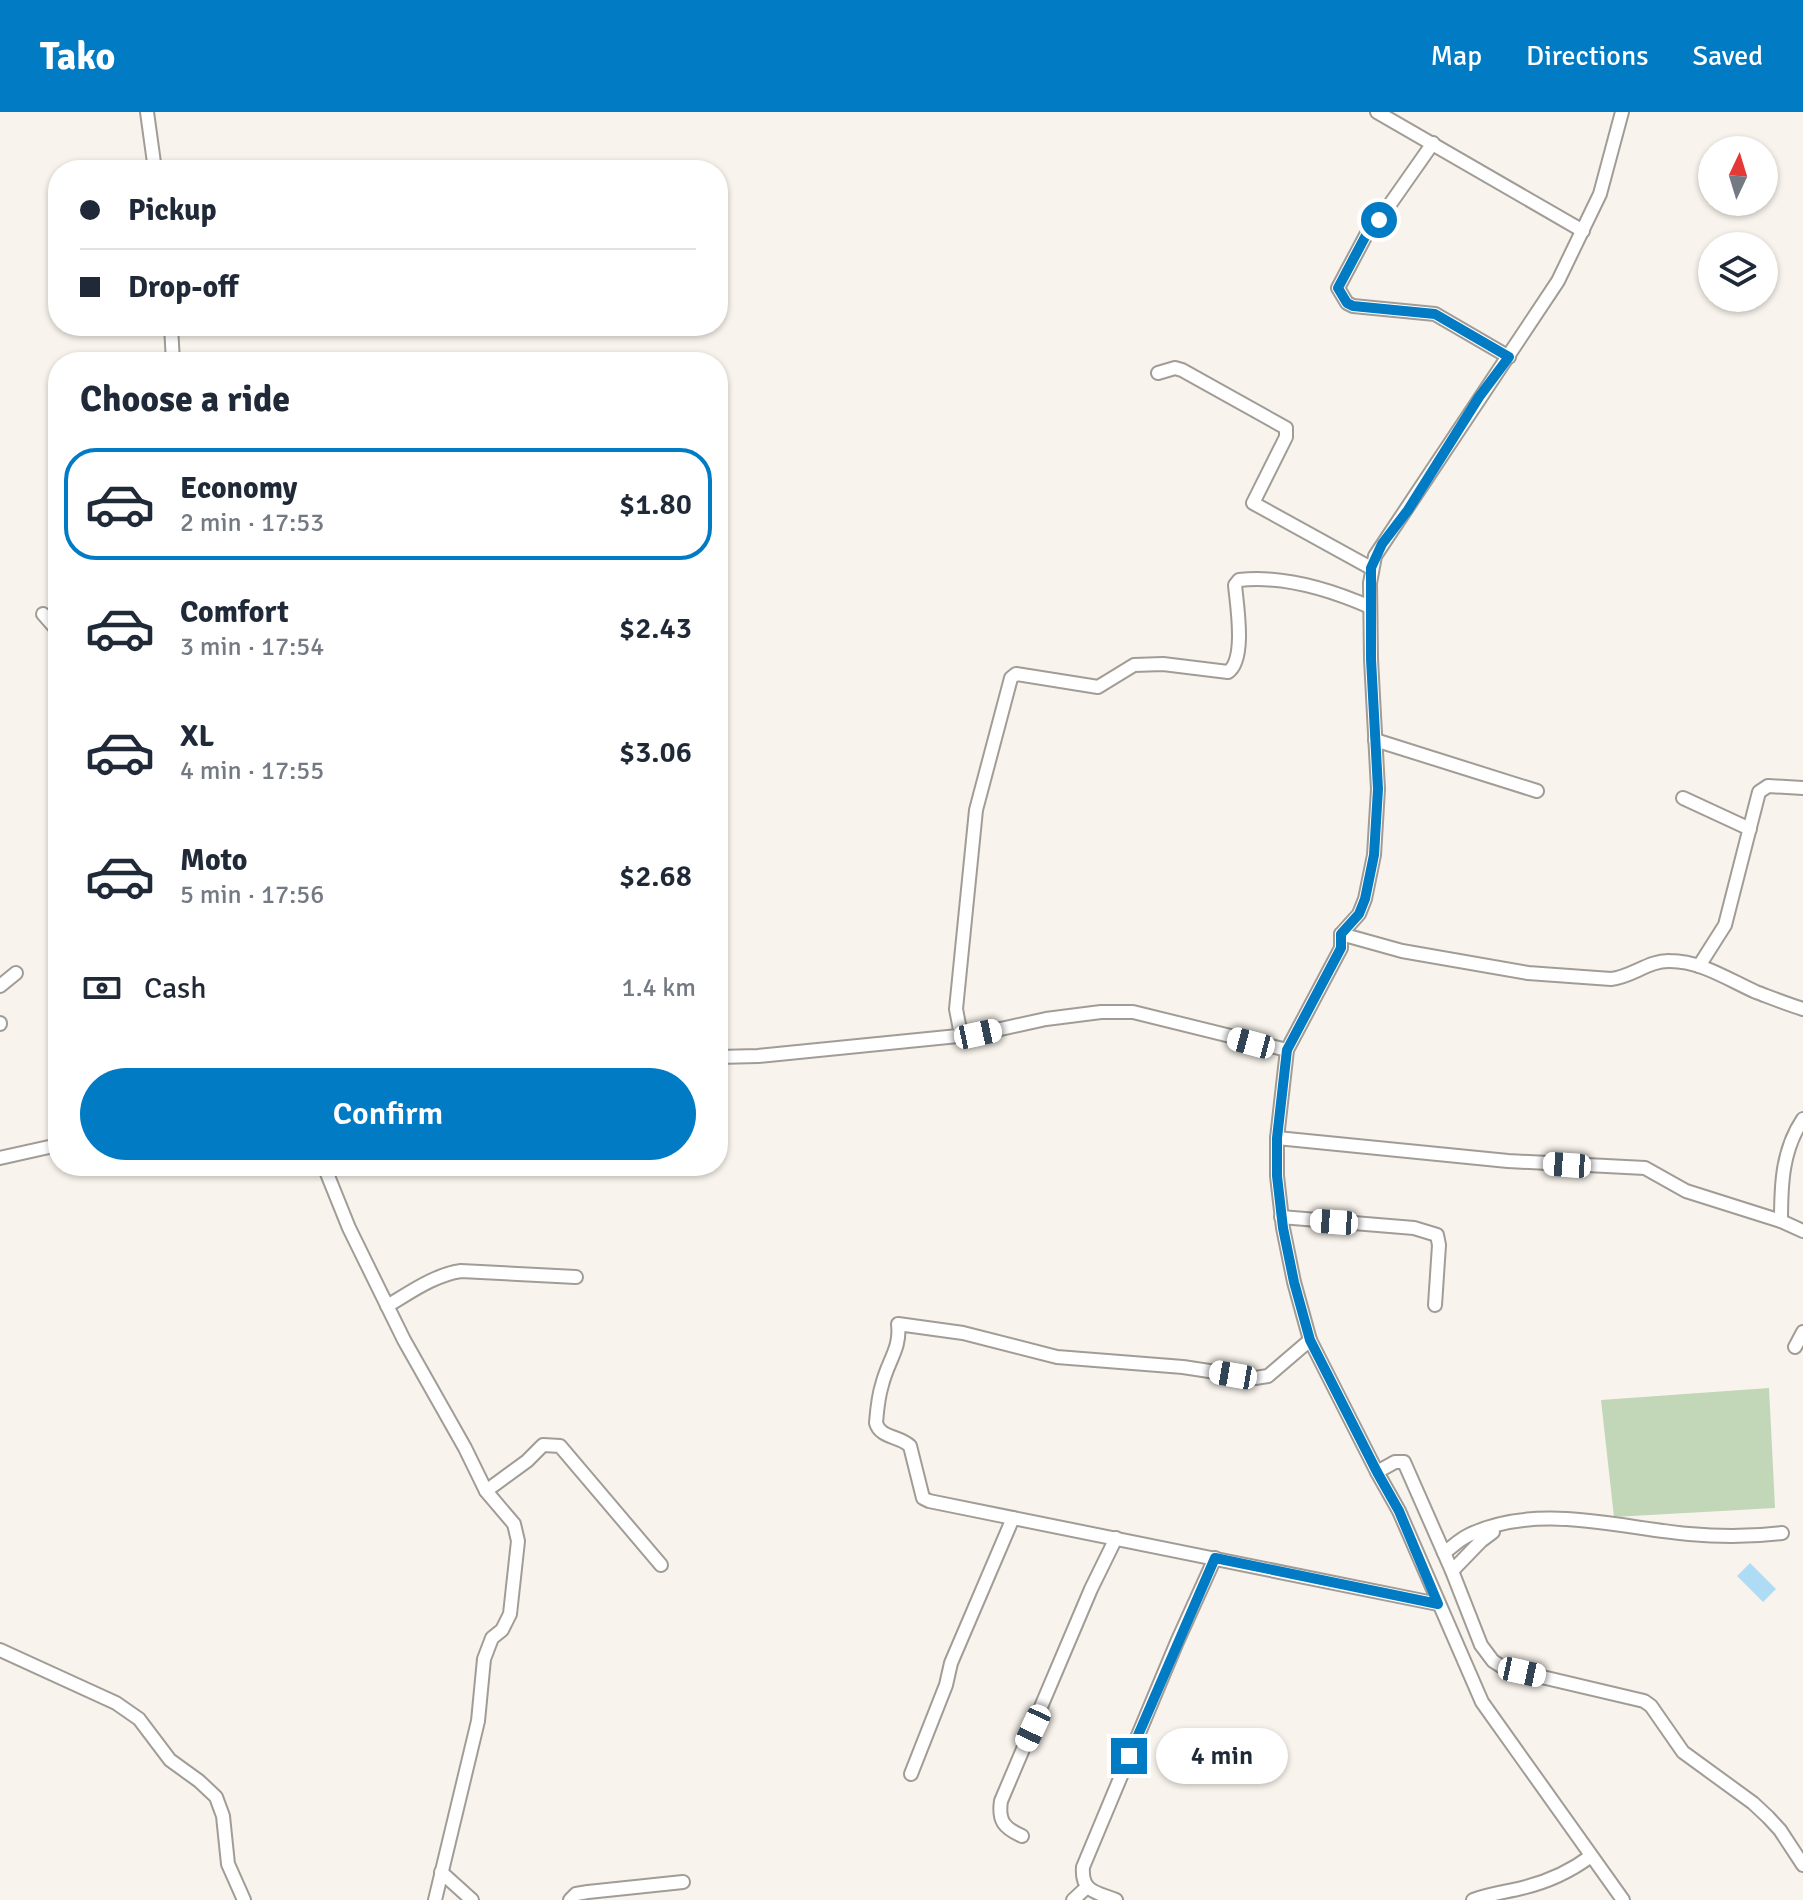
<!DOCTYPE html>
<html lang="en">
<head>
<meta charset="utf-8">
<style>
  body { margin:0; font-family:Signika,sans-serif; background:#f6f6f7; color:#1f2937; height:100vh; display:flex; flex-direction:column; font-size:30px; white-space:nowrap }
  * { box-sizing:border-box; margin:0 }
  p { font-size:26px; color:#747a83 }
  .icon { flex:none; width:44px; height:44px; fill:none; stroke:currentColor; stroke-width:2; stroke-linecap:round; stroke-linejoin:round }
  .map { position:relative; flex:1; overflow:hidden }
  .panel { position:absolute; left:48px; top:240px; width:680px; height:824px; display:flex; flex-direction:column; background:#fff; border-radius:32px; box-shadow:0 2px 6px #0004 }
  .panel>* { flex:none }
  .guide { position:absolute; left:48px; top:48px; width:680px; height:176px; border-radius:32px; box-shadow:0 2px 6px #0004; display:grid; align-content:center; height:176px; padding:0 32px; background:#fff }
  .needle { width:52px; rotate:4deg }
  .buttons { position:absolute; left:1698px; top:24px; display:grid; gap:16px }
  .buttons a { display:grid; place-items:center; width:80px; height:80px; border-radius:50%; background:#fff; box-shadow:0 2px 6px #0004; font-size:40px }
  .end { position:absolute; width:36px; height:36px; margin:-18px; border:10px solid #007bc4; background:#fff; box-shadow:0 0 0 4px #fff }
  .from { border-radius:50% }
  .bubble { position:absolute; height:56px; border-radius:28px; background:#fff; box-shadow:0 2px 6px #0004; font-size:26px; font-weight:600; line-height:56px; text-align:center }
  .car { position:absolute; width:24px; height:48px; margin:-24px -12px; border-radius:10px; box-shadow:0 0 6px 2px #0007; background:linear-gradient(#fff 24%,#345 0 40%,#fff 0 76%,#345 0 86%,#fff 0) }
  .guide b { display:flex; align-items:center; gap:28px; height:76px; font-size:30px }
  .guide b+b { border-top:2px solid #e0e1e3 }
  .guide i { width:20px; height:20px; background:#1f2937 }
  ul { padding:0; list-style:none }
  li { display:flex; align-items:center; gap:24px; height:112px; margin:0 16px 12px; padding:0 16px; border:4px solid transparent; border-radius:32px }
  li div { flex:1 }
  li b { display:block; font-size:30px }
  li em { font-style:normal; font-weight:600 }
  li.selected { border-color:#007bc4 }
  li>.icon { width:72px; height:72px; stroke-width:1.5 }
  h2 { padding:0 32px; font-size:36px; line-height:96px }
  .pay { display:flex; align-items:center; gap:20px; height:88px; padding:0 32px; font-size:30px }
  .pay p { margin-inline-start:auto }
  .button { display:flex; gap:16px; margin-top:auto; padding:16px 32px }
  .button a { flex:1; height:92px; border-radius:48px; background:#007bc4; color:#fff; font-size:32px; font-weight:600; line-height:92px; text-align:center }
  header { display:flex; align-items:center; gap:48px; box-sizing:border-box; height:112px; padding:0 40px; background:#007bc4; color:#fff }
  header strong { font-size:38px }
  nav { display:flex; gap:44px; margin-inline-start:auto; font-size:28px }
  .map>svg:first-child { display:block }
</style>
</head>
<body>
<header>
<strong>Tako</strong>
<nav><a>Map</a><a>Directions</a><a>Saved</a></nav>
</header>
<div class="map">
<svg width="1803" height="1788" viewBox="0 0 1803 1788">
  <rect width="100%" height="100%" fill="#f8f3ec"/>
  <!-- green -->
  <path fill="#c1d7b8" d="M1769 1276 1775 1396 1614 1405 1601 1288Z"/>
  <!-- water -->
  <path fill="#afdcf5" d="M1750 1451 1776 1477 1763 1490 1737 1464Z"/>
  <g fill="none" stroke-linecap="round" stroke-linejoin="round">
    <!-- minor casing -->
    <g stroke="#a19c96" stroke-width="16">
      <g id="minor">
        <path d="M147 0 155 58"/>
        <path d="M1377 0 1583 119"/>
        <path d="M1622 0 1600 82 1558 169 1375 444 1370 471 1371 547 1378 677 1374 743 1365 787 1359 802 1341 822V836L1287 938 1277 1026V1064L1283 1116 1294 1170 1310 1228 1377 1360 1399 1399 1482 1590 1623 1788"/>
        <path d="M1433 31 1379 108 1373 110 1338 176 1347 191 1353 194 1435 202 1509 245"/>
        <path d="M171 214 173 250"/>
        <path d="M1158 261 1175 256 1182 258 1286 316V325L1253 391 1371 456"/>
        <path d="M43 502 58 519"/>
        <path d="M1375 628 1537 679"/>
        <path d="M1683 686 1750 717"/>
        <path d="M1341 822 1402 839 1528 861 1611 867C1632 865 1649 848 1670 849 1701 849 1729 868 1756 880 1772 886 1787 892 1803 897"/>
        <path d="M1699 854 1725 813 1759 680 1768 674 1803 676"/>
        <path d="M0 874 16 861"/>
        <path d="M0 911V912"/>
        <path d="M961 923 956 897 976 698 1011 566 1016 562 1098 575 1134 553 1163 552 1228 560C1246 548 1237 494 1235 473L1239 468C1284 463 1329 477 1370 495"/>
        <path d="M718 945 758 944 978 922 1046 907 1101 900H1133L1287 938"/>
        <path d="M1803 1007C1782 1038 1781 1073 1781 1109L1803 1119"/>
        <path d="M1277 1026 1508 1049 1645 1056 1686 1079 1781 1109"/>
        <path d="M0 1046 58 1033"/>
        <path d="M324 1054 349 1116 404 1228 465 1336 486 1379 514 1412 518 1429 510 1502 502 1518 492 1526 484 1547 478 1609 435 1788"/>
        <path d="M1281 1105 1414 1116 1437 1123 1439 1133 1435 1193"/>
        <path d="M387 1194C411 1180 434 1163 461 1159L576 1165"/>
        <path d="M1310 1228 1268 1264 1255 1266 1183 1255 1057 1245 963 1221 898 1212C901 1237 888 1248 882 1273 878 1285 877 1299 876 1311 880 1326 900 1324 910 1334L923 1386 929 1389 1438 1492"/>
        <path d="M1795 1235 1803 1220"/>
        <path d="M1377 1360 1395 1350H1404L1452 1459 1481 1533 1493 1549 1504 1556 1644 1589 1651 1594 1683 1640 1753 1691 1768 1705 1780 1718 1803 1753"/>
        <path d="M486 1379 527 1349 543 1333 560 1334 661 1453"/>
        <path d="M1444 1441C1452 1435 1460 1427 1469 1423 1536 1390 1620 1416 1689 1422 1721 1425 1750 1425 1782 1421"/>
        <path d="M1452 1459 1481 1429 1493 1420"/>
        <path d="M0 1538 116 1591 139 1607 170 1648 199 1669 216 1685 223 1704 228 1752 244 1788"/>
        <path d="M911 1662 946 1573 951 1551 1013 1406"/>
        <path d="M1022 1724C1004 1716 998 1709 1001 1689L1091 1477 1116 1426"/>
        <path d="M441 1760 472 1788"/>
        <path d="M570 1788 576 1782 588 1780 683 1770"/>
        <path d="M1073 1788 1087 1775"/>
        <path d="M1116 1788C1096 1780 1081 1780 1083 1755L1177 1530 1215 1446"/>
        <path d="M1473 1788C1489 1782 1506 1780 1522 1776 1547 1770 1571 1759 1591 1744"/>
      </g>
    </g>
    <!-- minor -->
    <use href="#minor" stroke="#fff" stroke-width="12"/>
  </g>
  <g fill="none" stroke-linecap="round" stroke-linejoin="round">
    <!-- route -->
    <path stroke="#007bc4" stroke-width="10" d="M1129 1644 1215 1446 1438 1492 1399 1399 1377 1360 1310 1228 1294 1170 1283 1116 1277 1064V1026L1287 938 1341 836V822L1359 802 1365 787 1374 743 1378 677 1371 547V456L1382 432 1408 398 1479 285 1509 245 1435 202 1353 194 1347 191 1338 176 1373 110 1379 108"/>
  </g>
</svg>
<div class="buttons">
<a><svg class="needle" viewBox="-14 -14 28 28"><path d="M0-13l5 13h-10z" fill="#e53935"/><path d="M0 13l5-13h-10z" fill="#747a83"/></svg></a>
<a><svg class="icon" aria-label="layers" viewBox="0 0 24 24"><path d="M12 4l9 5-9 5-9-5zM3 14l9 5 9-5"/></svg></a>
</div>
<i class="end from" style="left:1379px;top:108px"></i>
<i class="end" style="left:1129px;top:1644px"></i>
<div class="bubble" style="left:1156px;top:1616px;width:132px">4 min</div>
<i class="car" style="left:978px;top:922px;rotate:78deg"></i>
<i class="car" style="left:1251px;top:931px;rotate:285deg"></i>
<i class="car" style="left:1567px;top:1053px;rotate:274deg"></i>
<i class="car" style="left:1334px;top:1110px;rotate:274deg"></i>
<i class="car" style="left:1233px;top:1263px;rotate:280deg"></i>
<i class="car" style="left:1522px;top:1560px;rotate:102deg"></i>
<i class="car" style="left:1033px;top:1616px;rotate:205deg"></i>
<div class="guide">
<b><i class="from"></i>Pickup</b>
<b><i></i>Drop-off</b>
</div>
<section class="panel">
<h2>Choose a ride</h2>
<ul>
<li class="selected"><svg class="icon" aria-label="car" viewBox="0 0 24 24"><path d="M5 17H2v-5l4-1 3-4h7l3 4 3 1v5h-3M9 17h6M6 11h13"/><circle cx="7" cy="17" r="2"/><circle cx="17" cy="17" r="2"/></svg><div><b>Economy</b><p>2 min · 17:53</p></div><em>$1.80</em></li>
<li><svg class="icon" aria-label="car" viewBox="0 0 24 24"><path d="M5 17H2v-5l4-1 3-4h7l3 4 3 1v5h-3M9 17h6M6 11h13"/><circle cx="7" cy="17" r="2"/><circle cx="17" cy="17" r="2"/></svg><div><b>Comfort</b><p>3 min · 17:54</p></div><em>$2.43</em></li>
<li><svg class="icon" aria-label="car" viewBox="0 0 24 24"><path d="M5 17H2v-5l4-1 3-4h7l3 4 3 1v5h-3M9 17h6M6 11h13"/><circle cx="7" cy="17" r="2"/><circle cx="17" cy="17" r="2"/></svg><div><b>XL</b><p>4 min · 17:55</p></div><em>$3.06</em></li>
<li><svg class="icon" aria-label="car" viewBox="0 0 24 24"><path d="M5 17H2v-5l4-1 3-4h7l3 4 3 1v5h-3M9 17h6M6 11h13"/><circle cx="7" cy="17" r="2"/><circle cx="17" cy="17" r="2"/></svg><div><b>Moto</b><p>5 min · 17:56</p></div><em>$2.68</em></li>
</ul>
<div class="pay"><svg class="icon" aria-label="cash" viewBox="0 0 24 24"><path d="M3 7h18v10H3z"/><circle cx="12" cy="12" r="2"/></svg>Cash<p>1.4 km</p></div>
<div class="button"><a>Confirm</a></div>
</section>
</div>
</body>
</html>
